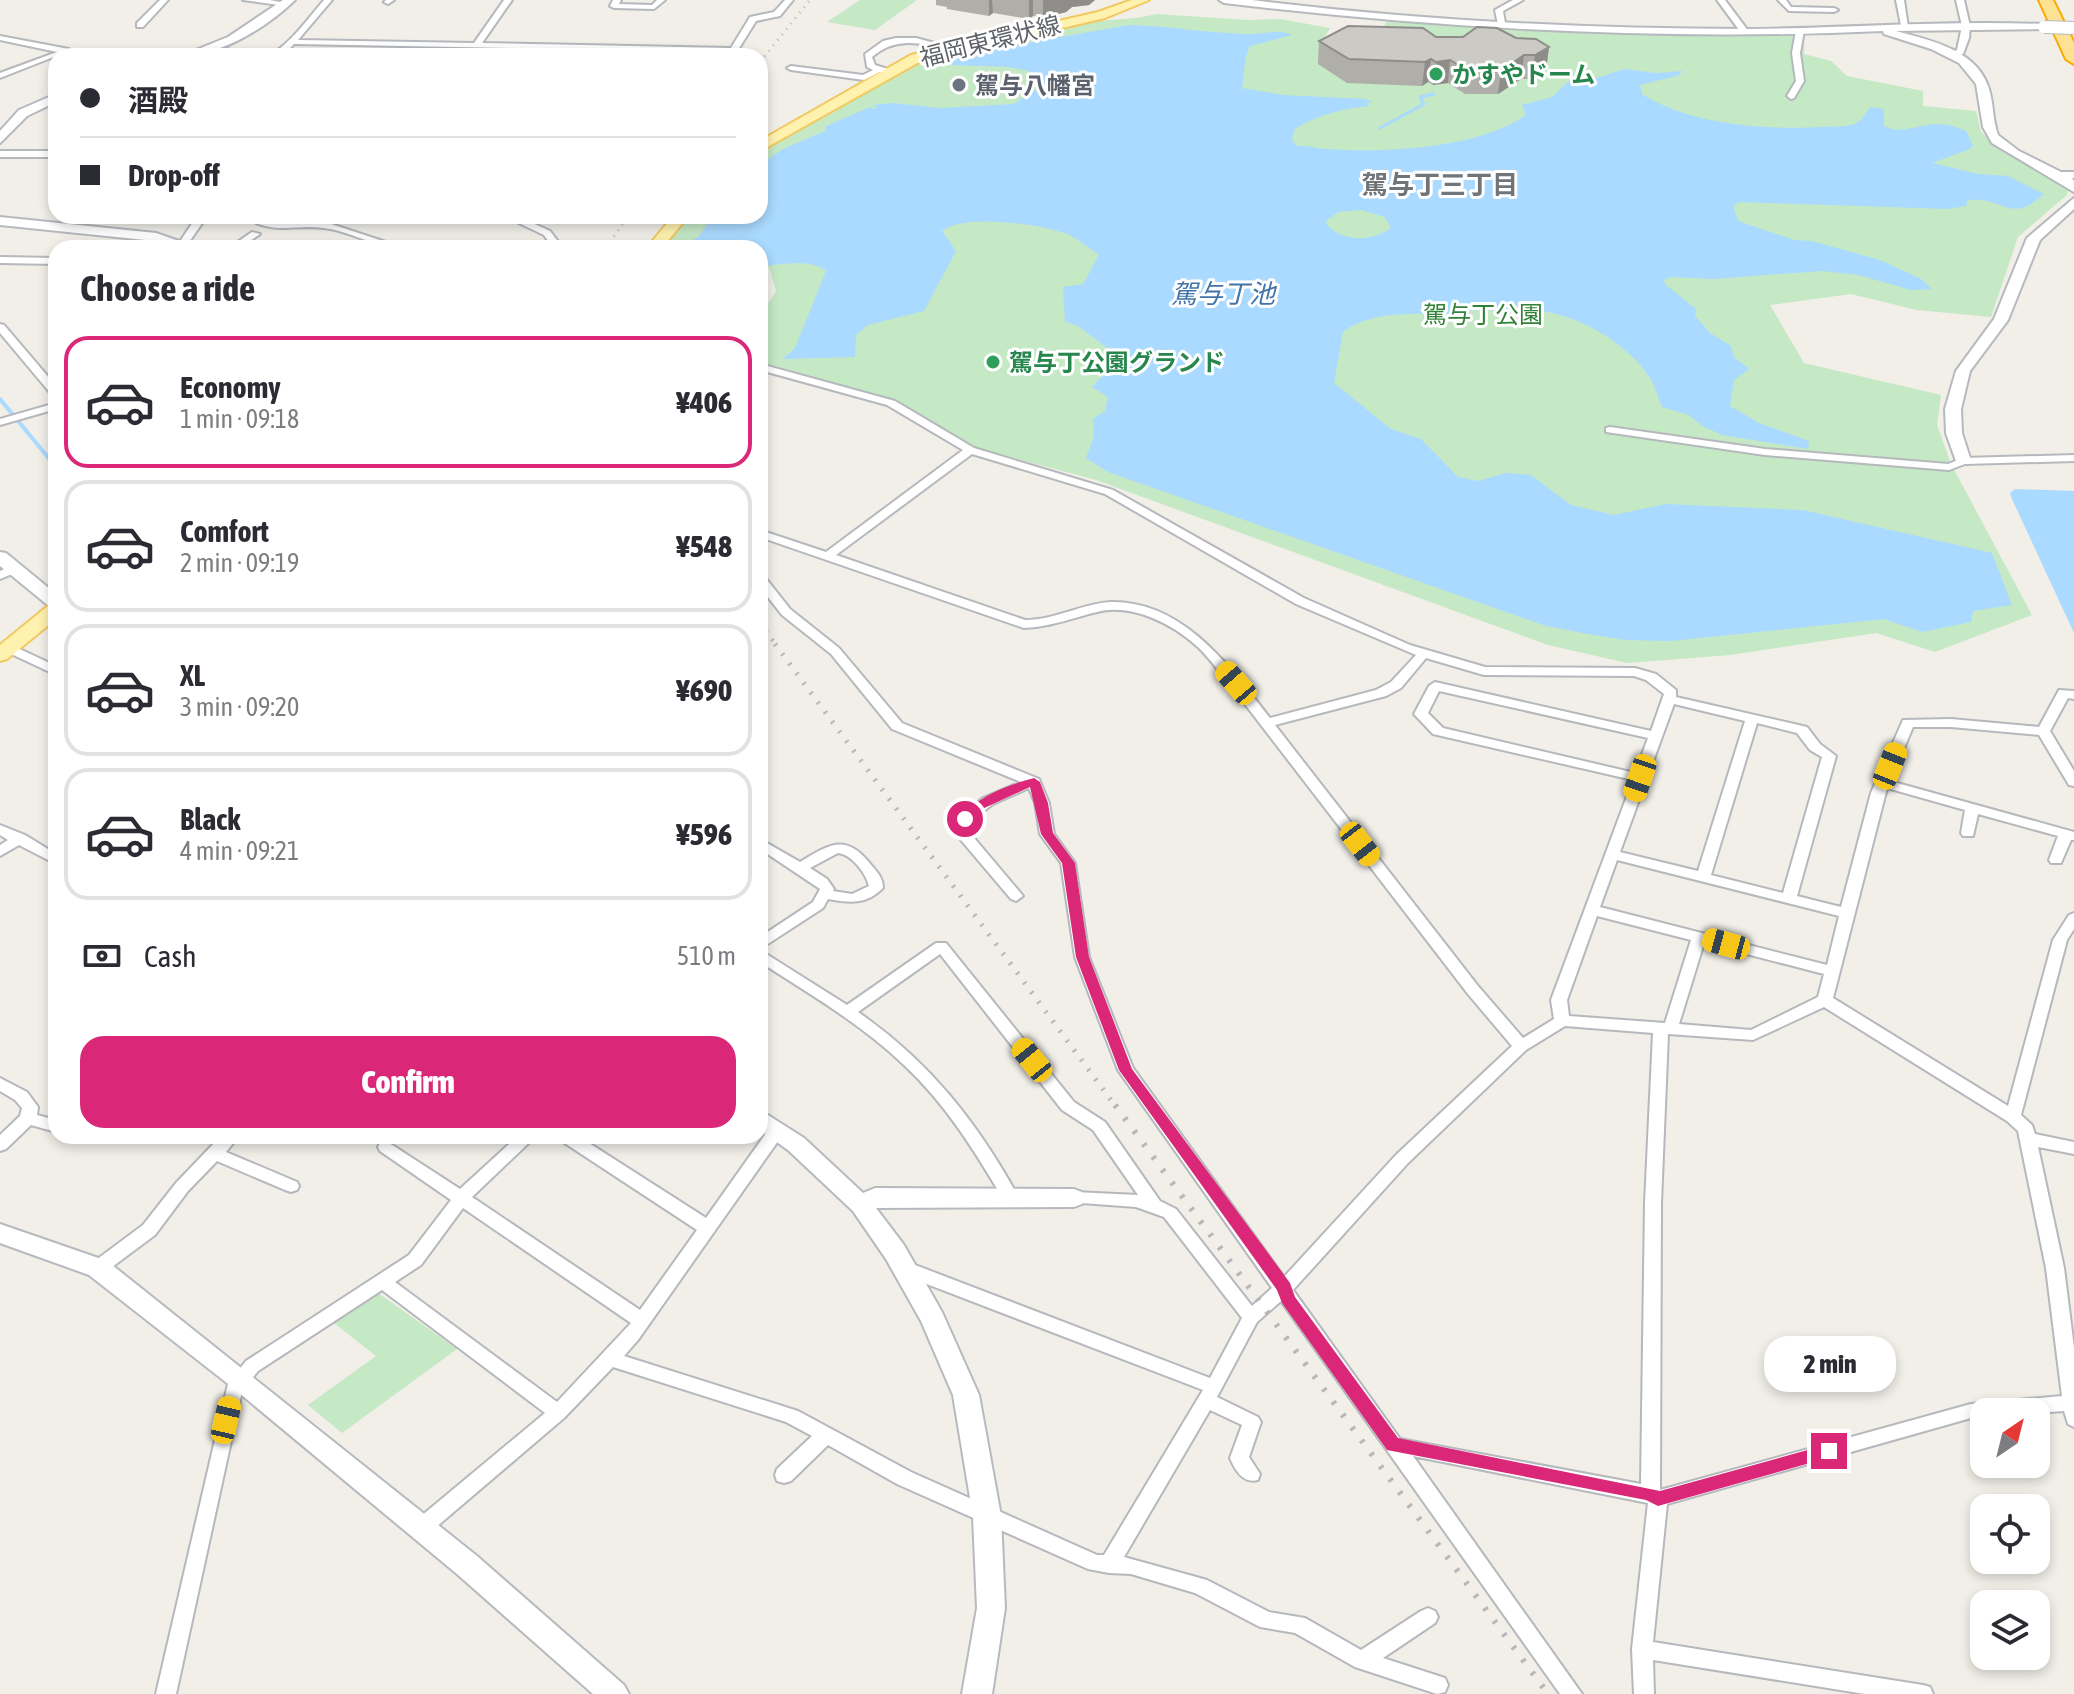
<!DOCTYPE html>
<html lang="en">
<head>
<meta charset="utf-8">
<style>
  body { margin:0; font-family:"Asap Condensed","Noto Sans JP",sans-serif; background:#f7f7f7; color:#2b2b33; height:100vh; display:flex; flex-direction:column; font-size:30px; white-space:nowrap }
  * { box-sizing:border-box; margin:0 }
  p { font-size:26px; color:#7c7c81 }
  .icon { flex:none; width:44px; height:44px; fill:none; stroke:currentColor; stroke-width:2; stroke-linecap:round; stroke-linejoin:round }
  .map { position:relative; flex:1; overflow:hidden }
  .sheet { position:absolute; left:48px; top:240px; width:720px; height:904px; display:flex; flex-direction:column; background:#fff; border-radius:24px; box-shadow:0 4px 12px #0003 }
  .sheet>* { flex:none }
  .top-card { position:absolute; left:48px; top:48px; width:720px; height:176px; border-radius:24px; box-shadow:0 4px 12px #0003; display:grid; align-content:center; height:176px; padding:0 32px; background:#fff }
  .needle { width:52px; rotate:35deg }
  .tools { position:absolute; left:1970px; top:1398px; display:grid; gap:16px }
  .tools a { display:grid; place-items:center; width:80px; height:80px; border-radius:16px; background:#fff; box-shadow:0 4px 12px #0003; font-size:40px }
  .end { position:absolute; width:36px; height:36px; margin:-18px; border:10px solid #db2777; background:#fff; box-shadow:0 0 0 4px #fff }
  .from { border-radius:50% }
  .bubble { position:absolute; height:56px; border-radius:24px; background:#fff; box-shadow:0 4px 12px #0003; font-size:26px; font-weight:800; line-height:56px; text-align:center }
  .car { position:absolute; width:24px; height:48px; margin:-24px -12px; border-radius:10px; box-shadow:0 0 6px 2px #0007; background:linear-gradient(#f5c518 24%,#345 0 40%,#f5c518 0 76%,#345 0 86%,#f5c518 0) }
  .top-card b { display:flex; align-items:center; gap:28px; height:76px; font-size:30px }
  .top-card b+b { border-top:2px solid #e1e1e2 }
  .top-card i { width:20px; height:20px; background:#2b2b33 }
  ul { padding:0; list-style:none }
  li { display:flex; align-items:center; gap:24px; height:132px; margin:0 16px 12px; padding:0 16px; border:4px solid #e1e1e2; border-radius:24px }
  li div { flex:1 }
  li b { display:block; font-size:30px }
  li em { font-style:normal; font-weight:800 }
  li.on { border-color:#db2777 }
  li>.icon { width:72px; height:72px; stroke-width:1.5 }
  h2 { padding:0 32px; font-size:36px; line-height:96px }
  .pay { display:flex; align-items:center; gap:20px; height:88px; padding:0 32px; font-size:30px }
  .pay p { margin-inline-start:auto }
  .action { display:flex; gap:16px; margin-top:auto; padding:16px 32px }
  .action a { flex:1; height:92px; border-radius:24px; background:#db2777; color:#fff; font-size:32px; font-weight:800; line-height:92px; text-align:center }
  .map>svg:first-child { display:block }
</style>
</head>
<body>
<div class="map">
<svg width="2074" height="1694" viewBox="0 0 2074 1694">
  <rect width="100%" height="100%" fill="#f1efe8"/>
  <!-- green -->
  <g fill="#c5e8c5">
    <path d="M860 0H917L875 30 827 22Z"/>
    <path d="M1156 14 1248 20 1280 19 1330 28 1321 44 1375 47 1387 20 1505 27 1804 34V54L1831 61 1847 76 1923 91V106L1976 111 1981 132 2003 152 2068 186 2067 195 2018 237 1991 317 1917 310 1851 294 1770 305 1804 363 1941 395 1937 425 1951 464 2032 615 1935 652 1876 633 1730 655 1627 663 1548 645 1096 480 973 447 893 402 760 365V316L776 291 769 267 760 268V248H661L690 216H760V153C819 112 900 60 971 44 1012 35 1055 27 1097 21 1118 19 1137 19 1156 14Z"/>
    <path d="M378 1293 457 1349 342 1433 308 1405 376 1356 334 1323Z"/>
  </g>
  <!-- water -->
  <g fill="#aadaff" fill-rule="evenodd">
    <path d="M1130 25C1172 26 1213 34 1255 34 1268 33 1280 29 1292 35L1250 46C1243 59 1245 75 1242 88L1283 95 1366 99 1372 102 1366 103 1370 106C1343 109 1318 114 1295 129L1292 139 1296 146C1307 145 1316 149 1326 149 1385 153 1477 149 1526 115L1522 105 1552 97 1569 81 1585 82 1624 69 1656 73 1683 71 1677 76 1640 85 1642 94C1690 125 1766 130 1822 127 1833 126 1849 128 1858 122 1863 118 1867 112 1870 107L1884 109V126C1899 134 1912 127 1928 125 1941 122 1954 126 1966 131L1973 145 1970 149 1932 163 1978 174 2008 176 2044 194C2009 225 2006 197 1968 200L1966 206 1947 209 1739 202 1733 206 1738 221 1794 240 1812 241 1880 260 1921 279 1932 289 1911 290 1858 275 1822 271 1714 279 1670 277 1664 280 1665 284 1696 309 1695 316 1710 333 1731 346 1734 357 1749 369 1734 380 1730 406 1759 423 1809 441 1808 449 1722 435 1702 426 1689 415 1662 407C1658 398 1655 387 1650 378 1628 344 1581 316 1541 311 1516 308 1490 311 1466 310L1459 315C1423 314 1373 309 1343 332L1334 383 1391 429 1421 439 1458 477 1478 481 1506 473 1531 475 1571 505 1614 515 1665 504 1803 510 1992 553 2012 605 1973 611 1971 622 1922 632 1884 619 1671 641 1625 640 1588 634 1546 626 1108 472 1086 458 1094 436 1093 419 1105 411 1108 397 1092 387 1112 365 1110 350 1078 326 1065 322 1063 287 1083 284 1099 255C1089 248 1078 239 1067 234 1042 224 962 213 942 231L956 251 924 311 868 325 856 335 855 357 783 359 795 348 826 271C812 258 779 265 760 266V248H681L699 236 713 216H760V165L783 149 825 131 826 126 870 107 875 109 877 107 872 105 893 103 940 108 1014 104 1042 85 1041 74 1009 67 950 65 939 60 946 57ZM1361 210 1385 217 1391 228C1372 242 1340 243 1325 222L1338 212Z"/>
    <path d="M2015 489 2074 491V633L2012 499 2010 493Z"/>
  </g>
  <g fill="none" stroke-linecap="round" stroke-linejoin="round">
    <!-- stream-far1 -->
    <path stroke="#aadaff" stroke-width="3" d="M1380 128 1424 104 1420 97 1434 94"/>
    <!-- stream -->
    <path stroke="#aadaff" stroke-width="4" d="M0 399 56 467"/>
    <!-- street casing -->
    <g stroke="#b5b8bc" stroke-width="4">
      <g id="street">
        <path d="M160 0H168L143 27H137V23Z"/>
        <path d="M243 0H270L290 4 286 6Z"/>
        <path d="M324 0H332L298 40 474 43 504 0H512L482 43 731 48 750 17 774 12 785 0H793L780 16 756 21 738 50 734 52 294 44 284 55 269 56C291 43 307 20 324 0Z"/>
        <path d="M386 0H394L388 4 384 2Z"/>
        <path d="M613 0H621L619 4 652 5 657 0H665L654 9 614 8 610 6Z"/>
        <path d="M1513 0H1523L1503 11 1505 23 1498 25 1495 10Z"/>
        <path d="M1717 0H1725L1749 32 1748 34H1742Z"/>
        <path d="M1778 0H1786L1791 7 1834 8 1838 10 1834 12 1789 11Z"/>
        <path d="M1896 0H1904L1908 27 1901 25Z"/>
        <path d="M1956 0H1964L1970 26 1969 38 1963 54 1952 56 1948 54 1957 50 1962 26Z"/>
        <path d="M1800 29 1804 31 1800 53 1804 81 1794 98 1791 99 1787 96 1796 81 1792 53 1796 31Z"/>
        <path d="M0 36 69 49 81 56 66 54 56 56 0 78V73L57 52 0 40Z"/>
        <path d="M896 38H916L953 48 949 50C921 43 896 36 872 57L875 65 891 70V74L880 72 864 80 791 70 787 68 791 66 863 75 873 70 867 67 865 54 883 41Z"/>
        <path d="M213 46 249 54 250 56H236L210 50V46Z"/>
        <rect x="0" y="151" width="56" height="6"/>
        <path d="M55 171 56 177 52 176 51 174Z"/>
        <path d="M2059 172H2074V178L2056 177V173Z"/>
        <path d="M197 216H207L187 245H181L179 243Z"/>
        <path d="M244 216H256L272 223 325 222 404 248C375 248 351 231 324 228 294 224 272 236 244 216Z"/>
        <path d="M504 216H517L550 231 563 248H553L544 235Z"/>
        <path d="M252 232 260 234 240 248H229Z"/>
        <path d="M0 257 56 258V264L0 263Z"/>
        <path d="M0 324 4 325 56 386V396L52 395 0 333Z"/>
        <path d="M760 364 895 401 974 448 1113 490 1304 598 1410 645 1485 667 1635 668 1656 674 1676 690V697L1807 727 1820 744 1836 756 1797 896 1841 907 1871 793 1903 720 1951 719 2039 727 2059 690 2074 691V699L2068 698 2050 731 2074 771V786L2069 785 2039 735 1951 727H1913L1890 781 2074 832V840H2071L2061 863H2051L2049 860 2058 836 1978 814 1973 836H1963L1961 833 1965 810 1887 788 1833 998 2008 1106 2053 940 2069 915 2074 913V929L2067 940 2021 1115 2032 1125 2035 1134 2074 1142V1154L2038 1147 2064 1268 2074 1348V1427L2068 1424 2064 1411 2036 1413 1984 1412V1417L1971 1418 1667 1504 1653 1642 1923 1685 1930 1687 1933 1694H1865L1653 1660 1654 1694H1634L1632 1649 1648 1503 1413 1456 1582 1694H1560L1281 1301 1257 1322 1217 1397 1258 1417 1261 1422 1249 1457 1260 1474 1258 1480C1243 1484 1235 1470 1230 1458L1242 1425 1210 1410 1124 1557 1207 1580 1269 1612 1305 1618 1361 1650 1421 1611 1428 1608 1435 1611 1438 1617 1435 1623 1383 1658 1445 1678 1448 1685 1445 1692 1437 1694 1355 1667 1295 1633 1260 1627 1195 1593 1131 1574 1109 1573 1088 1569 897 1484 828 1445 791 1481 784 1483 777 1481 775 1475 777 1469 812 1436 786 1422 613 1367 564 1418 428 1534 421 1536 414 1534 411 1528 414 1522 545 1413 382 1290 258 1371 242 1391 176 1694H156L228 1384 246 1361 409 1255 451 1200 380 1151 378 1147 380 1143 386 1141 460 1189 518 1136H536L472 1197 640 1310 697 1230 560 1140 558 1136H578L706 1218 771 1126H783L785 1130 783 1134 638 1340 624 1356 798 1411 911 1472 1097 1555H1104L1203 1390 898 1273 895 1268 898 1263 904 1261 910 1263 1210 1378 1242 1318 1164 1217 1136 1207 1068 1202 1066 1198 1068 1194 1074 1192 1138 1195 1093 1130 1062 1110 940 954 858 1012C930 1062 977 1122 1019 1198L1017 1202 1011 1204 1005 1202C976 1153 946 1104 904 1065 861 1024 810 994 760 962V950L847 1005 936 943H946L1074 1102 1105 1122 1160 1201 1176 1209 1252 1306 1272 1288 1118 1070 1075 957 1061 863 1040 834 1035 803 1029 788 993 804 972 820 975 839 1023 896 1016 901 1011 899 961 840 958 819 983 798 1021 782 892 729 831 654 782 615 760 587V575L764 576 790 609 839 648 902 723 1039 779 1049 803 1054 834 1075 863 1089 957 1133 1068 1284 1277 1396 1155 1512 1046 1468 994 1231 686C1220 673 1211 660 1199 648 1173 624 1132 603 1097 612 1072 618 1050 627 1024 628L760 537V530L826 552 963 450 887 405 760 370ZM972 454 1105 494 1296 604 1416 655 1391 682 1376 690 1270 718C1230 667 1183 600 1110 602 1081 604 1055 620 1025 620L836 555ZM1426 658 1484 675 1634 676 1646 680 1664 694 1651 731 1435 682 1429 686 1414 714 1433 734 1633 780 1551 1000 1554 1019 1523 1038 1478 986 1275 725 1386 696 1401 688ZM1439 691 1648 738 1635 773 1443 728 1428 713ZM1674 704 1745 721 1698 871 1620 852ZM1757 723 1797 733 1810 750 1822 757 1783 893 1711 875ZM1617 860 1839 916 1827 965 1600 907ZM1597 916 1691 940 1665 1023 1569 1016 1567 1000ZM1704 943 1824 974 1818 997 1751 1030 1679 1024ZM1824 1007 2007 1121 2018 1131 2046 1268 2062 1396 1971 1404 1660 1490 1661 1203 1668 1034 1753 1040ZM1565 1026 1653 1033 1645 1203 1641 1484 1400 1439 1293 1290 1408 1163 1526 1050ZM463 1208 631 1323 557 1402 395 1282 421 1265Z"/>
        <path d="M56 403V409L0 425V419Z"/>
        <path d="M1610 427 1765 449 1948 464 1963 458 2074 455V461L1965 464 1949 470 1765 455 1606 432V428Z"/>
        <path d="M13 565 19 569 17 572 0 579V571Z"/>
        <path d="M9 644 56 666V675L5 651 3 648 5 645Z"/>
        <path d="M0 825 25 835 56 854V864L19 845 0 856V845L8 840 0 835Z"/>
        <path d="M760 839 800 862C831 843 847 833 872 866 878 873 883 878 883 888 866 905 850 903 828 899L823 908 760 949V937L813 902 820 889 760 849ZM838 853C851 854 866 873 869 886L852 894 833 891 834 889 827 879 810 868Z"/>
        <path d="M0 1078 27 1092 38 1107 37 1115 56 1120V1132L31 1125 6 1149 0 1151V1135L20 1116 22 1108 15 1100 0 1091Z"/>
        <path d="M221 1136H239L226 1152 297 1182 299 1186 297 1190 291 1192 285 1190 217 1161 188 1191 155 1235 104 1273 98 1275 92 1273 89 1268 92 1263 143 1225 176 1183Z"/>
      </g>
    </g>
    <!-- secondary casing -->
    <g stroke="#b6babf" stroke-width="4">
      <g id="secondary">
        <path d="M283 0H295C267 27 221 56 181 56L228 37Z"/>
        <path d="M1219 0H1252C1416 20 1582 29 1747 29 1846 28 1945 20 2044 24L2050 27 2048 29 1896 31C1929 40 1975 49 1988 86 1994 102 1992 119 1998 135L2019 151 2071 177 2074 181V192L1992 143 1983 127 1976 84 1959 63 1931 49 1884 34 1883 31C1663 41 1443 29 1224 3Z"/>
        <path d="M56 94V102L27 116 0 143V131L19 110Z"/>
        <path d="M2074 198V209L2040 240 2008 320 1970 371 1961 409 1962 433 1971 461 1969 464H1957L1946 433 1945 409 1956 371 1994 319 2027 238Z"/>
        <path d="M0 217 156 233 199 248H178L155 241 0 225Z"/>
        <path d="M0 552 6 553 56 594V608L50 607 0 566Z"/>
        <path d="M760 1110 804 1138 863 1193 875 1188 1074 1189 1082 1192 1086 1198 1082 1204 1074 1207 876 1208 904 1245 942 1312 979 1395 1001 1516 1005 1608 992 1694H962L977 1608 973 1516 953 1395 921 1321 886 1259 853 1211 788 1150 760 1130Z"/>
        <path d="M0 1224 107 1261 477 1556 624 1685 629 1694H593L457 1574 232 1387 89 1275 0 1243Z"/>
      </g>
    </g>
    <!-- primary casing -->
    <g stroke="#f2c960" stroke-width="4">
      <g id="primary">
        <path d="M1132 0H1149L1105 18 921 61 760 151V141L911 55 1098 12Z"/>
        <path d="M673 216H688L662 248H647Z"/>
        <path d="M56 603V619L7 659 0 661V645L49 605Z"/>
      </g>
    </g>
    <!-- highway casing -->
    <g stroke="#f9ab00" stroke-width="4">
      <path id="highway" d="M2039 0H2053L2074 43V64L2066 59Z"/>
    </g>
    <!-- street -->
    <use href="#street" fill="#fff" fill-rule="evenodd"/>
    <!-- secondary -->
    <use href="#secondary" fill="#fff" fill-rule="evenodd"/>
    <!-- primary -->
    <use href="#primary" fill="#fff2af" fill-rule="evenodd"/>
    <!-- highway -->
    <use href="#highway" fill="#fde293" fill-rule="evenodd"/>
    <!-- rail-far3 -->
    <g stroke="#b6b7b8" stroke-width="3" stroke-dasharray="1 6" stroke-linecap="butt">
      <path d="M760 62 810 0"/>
      <path d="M606 248 628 216"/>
    </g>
    <!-- rail-far2 -->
    <path stroke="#b6b7b8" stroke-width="4" stroke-dasharray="2 8" stroke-linecap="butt" d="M760 623 777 646"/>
    <!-- rail-far1 -->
    <path stroke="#b6b7b8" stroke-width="5" stroke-dasharray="2 10" stroke-linecap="butt" d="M775 644 1116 1107"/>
    <!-- rail -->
    <path stroke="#b6b7b8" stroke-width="6" stroke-dasharray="3 13" stroke-linecap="butt" d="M1115 1105 1548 1694"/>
    <!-- secondary-bridge casing -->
    <g stroke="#b6babf" stroke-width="14" stroke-linecap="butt">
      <path id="secondary-bridge" d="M2044 27 2074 28"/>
    </g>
    <!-- secondary-bridge -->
    <use href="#secondary-bridge" stroke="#fff" stroke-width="12"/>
  </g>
  <!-- wall -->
  <g fill="#afaea9">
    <path d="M936 0H1095L1089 5 1072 7 1066 12 1043 18 1033 16 1029 19 993 13 989 16 947 9V7L936 5Z"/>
    <path d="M1436 37 1516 38 1549 47 1546 70 1532 79H1521L1498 94H1465L1448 83 1433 85 1428 82 1422 86 1347 83 1318 64 1319 41Z"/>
  </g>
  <!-- shaded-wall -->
  <g fill="#8f8d8a">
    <path d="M989 0H992L993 13 989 16Z"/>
    <path d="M1029 0H1033V16L1029 19Z"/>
    <path d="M1043 0H1095L1089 5 1072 7 1066 12 1043 18Z"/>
    <path d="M1549 47 1546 70 1532 79 1535 55Z"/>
    <path d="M1524 55 1521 79 1498 94 1501 71Z"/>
    <path d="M1431 59 1428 82 1422 86 1425 62Z"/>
    <path d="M1450 60 1448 83 1433 85 1436 62Z"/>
  </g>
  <!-- building -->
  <path fill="#cccac5" stroke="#8f8d8a" stroke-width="2" d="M1348 26 1423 28 1436 37H1463L1477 27 1497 28 1516 38 1536 39 1549 47 1535 55H1524L1501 71 1467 70 1450 60 1436 62 1431 59 1425 62 1349 59 1319 41Z"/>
  <!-- route -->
  <path fill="#db2777" d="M1034 778 1040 782 1048 803 1053 833 1075 863 1089 957 1132 1069 1290 1283 1295 1297 1398 1438 1660 1491 1829 1444 1835 1446 1837 1451 1835 1456 1658 1506 1646 1500 1387 1450 1282 1303 1277 1290 1119 1070 1076 957 1062 863 1041 834 1030 787 980 810 970 822 959 819C976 797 1007 785 1034 778Z"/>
  <!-- markers -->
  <g fill="#2e9e5b" stroke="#fff" stroke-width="3">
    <circle cx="1436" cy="74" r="8"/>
    <circle cx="993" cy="362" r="8"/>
  </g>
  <circle fill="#6b7280" stroke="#fff" stroke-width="3" cx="959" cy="85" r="8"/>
  <g text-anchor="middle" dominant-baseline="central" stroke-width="6" stroke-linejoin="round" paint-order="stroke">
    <!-- far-street labels -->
    <g font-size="24" fill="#5f6368" stroke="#fff">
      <text transform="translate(990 41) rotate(-14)">福岡東環状線</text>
    </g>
    <!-- far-leisure labels -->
    <g font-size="24" font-weight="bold" fill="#27864d" stroke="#fff" text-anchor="start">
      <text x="1452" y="74">かすやドーム</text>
      <text x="1009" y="362">駕与丁公園グランド</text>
    </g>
    <!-- far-worship labels -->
    <g font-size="24" font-weight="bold" fill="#5b616d" stroke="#fff" text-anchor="start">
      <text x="975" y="85">駕与八幡宮</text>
    </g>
    <!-- far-park labels -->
    <g font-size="24" fill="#348238" stroke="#fff">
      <text x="1483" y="314">駕与丁公園</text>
    </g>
    <!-- far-neighbourhood labels -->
    <g font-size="26" font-weight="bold" fill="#70757a" stroke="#fff">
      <text x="1440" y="185">駕与丁三丁目</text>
    </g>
    <!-- far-water labels -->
    <g font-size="26" font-style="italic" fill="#4174aa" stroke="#fff">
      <text x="1223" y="294">駕与丁池</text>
    </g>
  </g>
</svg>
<div class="tools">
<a><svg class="needle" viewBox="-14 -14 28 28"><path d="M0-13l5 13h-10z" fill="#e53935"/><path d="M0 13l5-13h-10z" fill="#7c7c81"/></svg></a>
<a><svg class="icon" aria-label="locate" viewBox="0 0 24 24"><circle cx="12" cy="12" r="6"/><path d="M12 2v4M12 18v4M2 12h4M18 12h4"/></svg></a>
<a><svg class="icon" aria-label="layers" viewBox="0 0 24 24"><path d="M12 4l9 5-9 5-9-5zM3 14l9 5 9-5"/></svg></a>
</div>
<i class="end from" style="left:965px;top:819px"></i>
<i class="end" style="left:1829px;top:1451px"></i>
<div class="bubble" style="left:1764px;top:1336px;width:132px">2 min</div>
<i class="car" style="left:1236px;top:683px;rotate:319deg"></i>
<i class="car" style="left:1890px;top:766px;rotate:22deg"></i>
<i class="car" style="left:1640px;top:778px;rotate:199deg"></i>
<i class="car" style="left:1360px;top:844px;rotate:142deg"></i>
<i class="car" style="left:1726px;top:944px;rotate:285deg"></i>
<i class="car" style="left:1032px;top:1060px;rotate:321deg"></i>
<i class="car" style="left:226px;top:1420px;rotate:13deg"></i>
<div class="top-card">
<b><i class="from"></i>酒殿</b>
<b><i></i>Drop-off</b>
</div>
<section class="sheet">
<h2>Choose a ride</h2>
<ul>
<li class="on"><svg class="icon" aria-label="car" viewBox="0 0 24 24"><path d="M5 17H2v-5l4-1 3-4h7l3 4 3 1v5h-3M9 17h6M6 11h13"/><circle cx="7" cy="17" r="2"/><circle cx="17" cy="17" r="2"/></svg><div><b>Economy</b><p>1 min · 09:18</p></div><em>¥406</em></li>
<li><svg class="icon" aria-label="car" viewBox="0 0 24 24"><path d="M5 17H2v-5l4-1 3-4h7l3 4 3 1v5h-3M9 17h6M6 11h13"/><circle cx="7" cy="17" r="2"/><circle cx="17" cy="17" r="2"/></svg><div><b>Comfort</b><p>2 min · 09:19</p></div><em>¥548</em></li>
<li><svg class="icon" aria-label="car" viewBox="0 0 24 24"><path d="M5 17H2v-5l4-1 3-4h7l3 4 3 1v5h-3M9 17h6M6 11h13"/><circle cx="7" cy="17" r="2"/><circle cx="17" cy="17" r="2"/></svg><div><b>XL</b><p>3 min · 09:20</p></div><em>¥690</em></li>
<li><svg class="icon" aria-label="car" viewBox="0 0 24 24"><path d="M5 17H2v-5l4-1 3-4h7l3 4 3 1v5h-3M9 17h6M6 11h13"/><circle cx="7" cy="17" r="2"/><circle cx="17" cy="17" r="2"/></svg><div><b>Black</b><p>4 min · 09:21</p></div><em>¥596</em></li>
</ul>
<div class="pay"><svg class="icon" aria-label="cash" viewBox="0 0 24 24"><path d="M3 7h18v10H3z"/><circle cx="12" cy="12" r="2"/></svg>Cash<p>510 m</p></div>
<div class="action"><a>Confirm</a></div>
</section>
</div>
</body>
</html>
